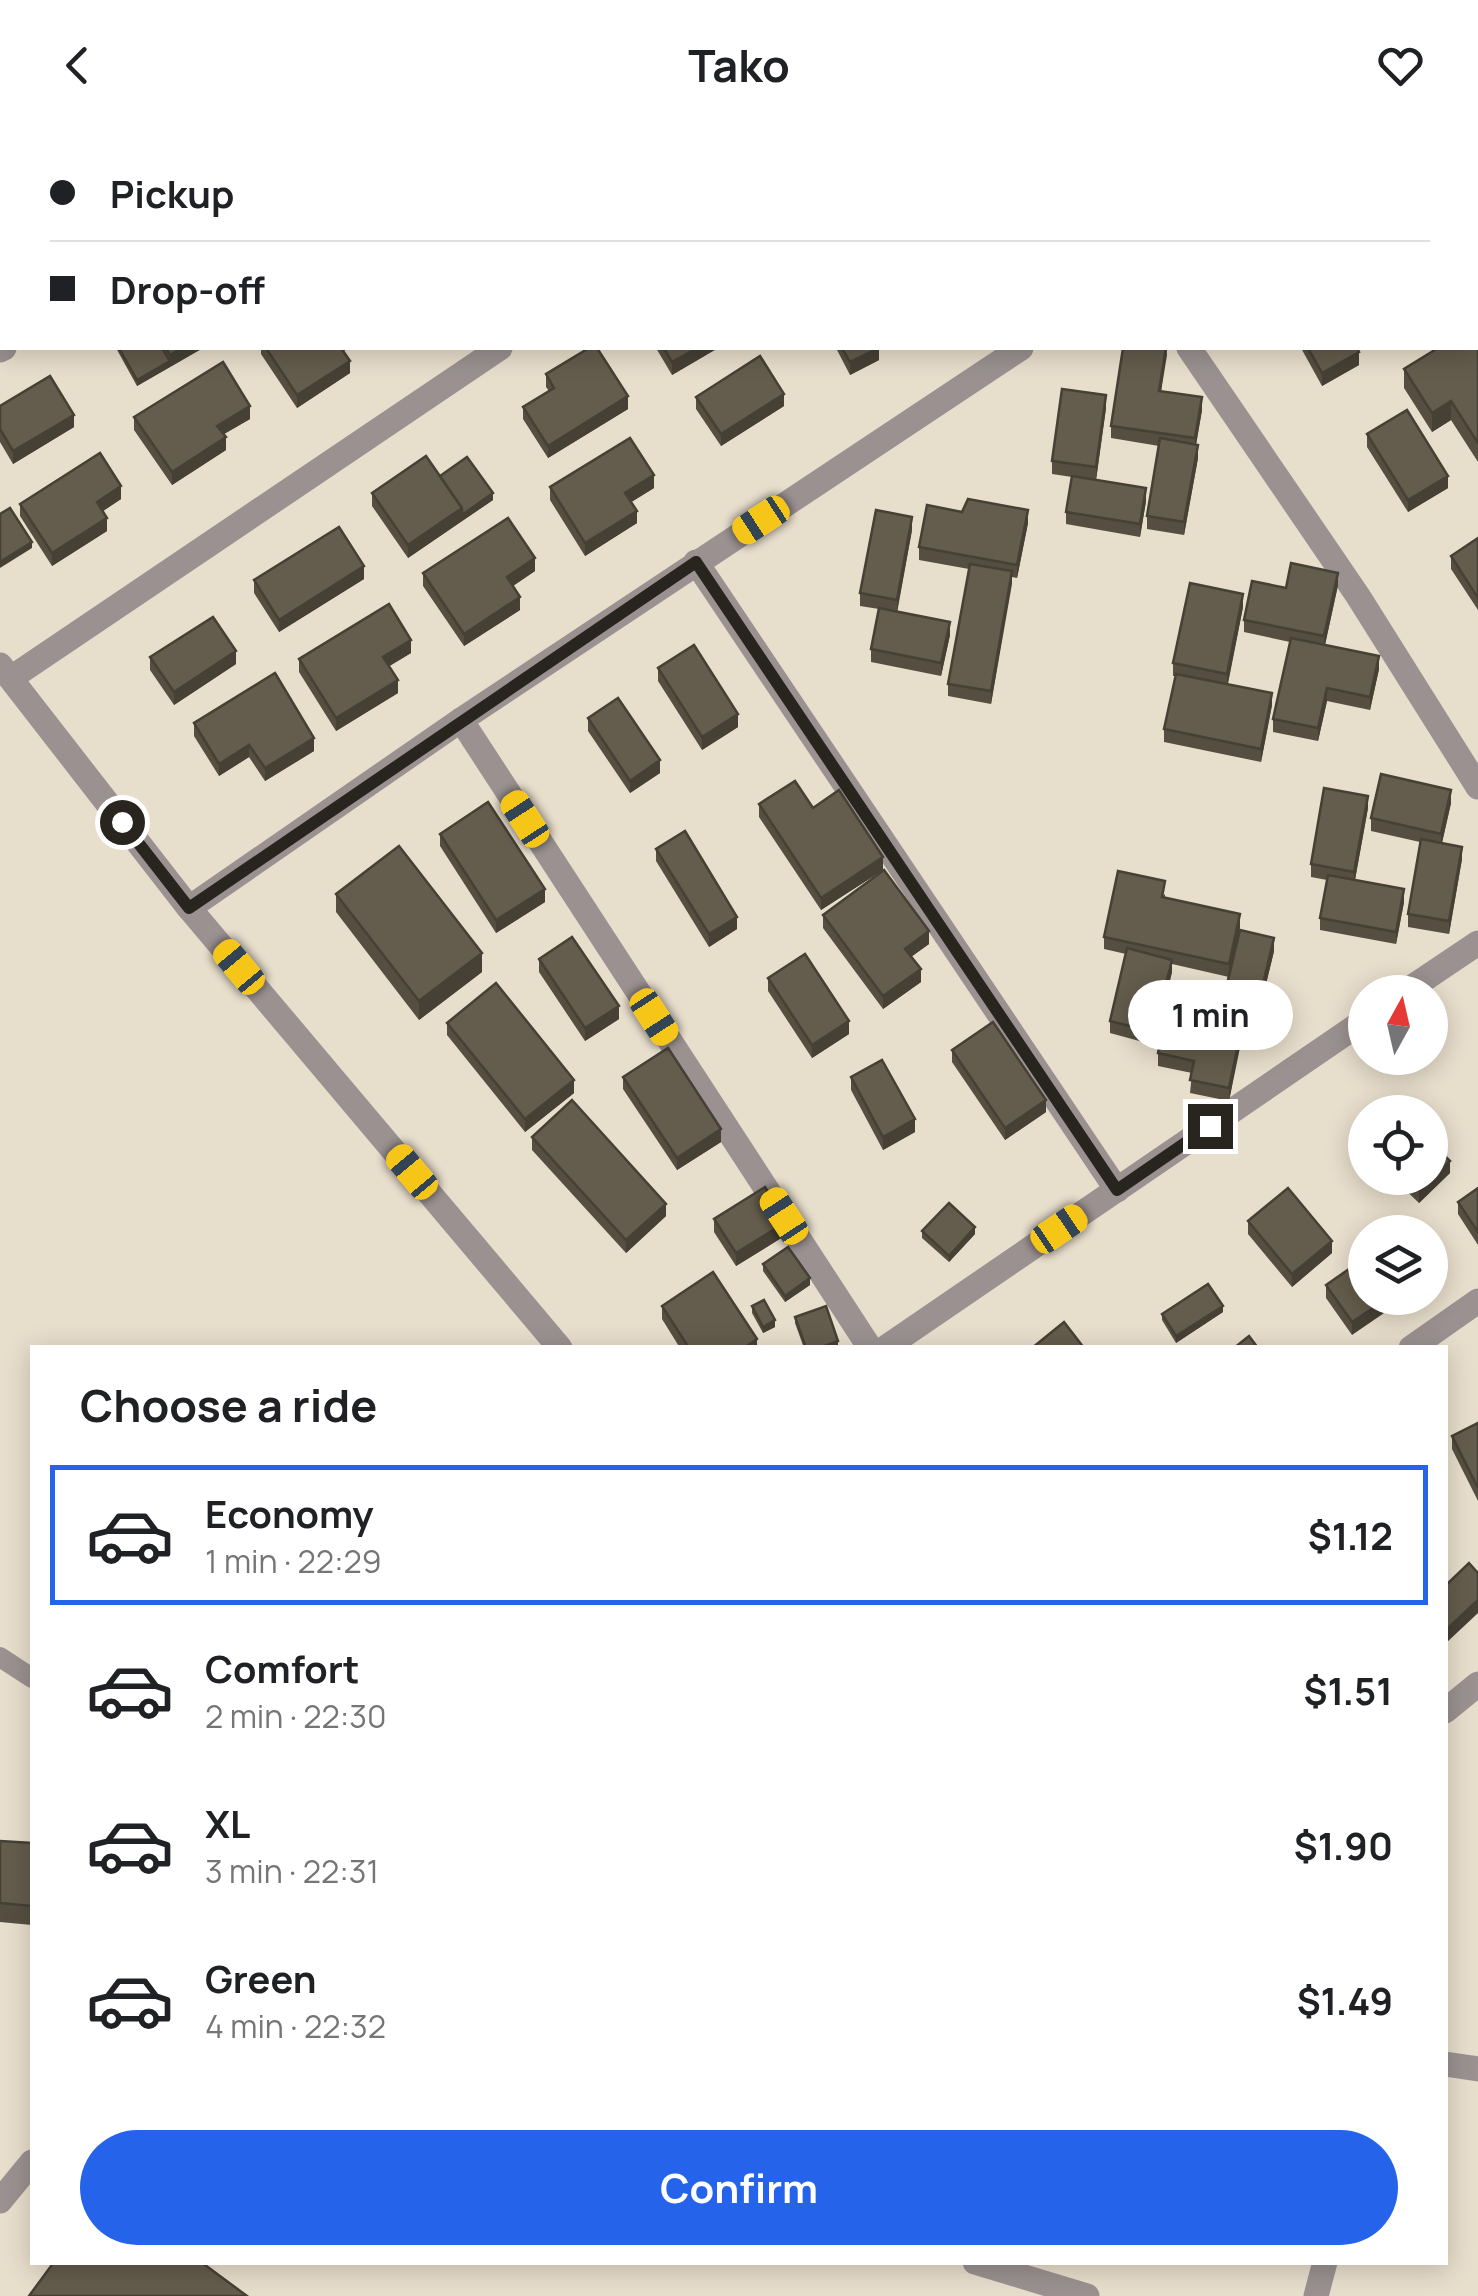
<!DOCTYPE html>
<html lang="en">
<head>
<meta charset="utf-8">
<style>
  body { margin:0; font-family:Manrope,sans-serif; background:#f6f6f6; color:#202124; height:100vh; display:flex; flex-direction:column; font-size:38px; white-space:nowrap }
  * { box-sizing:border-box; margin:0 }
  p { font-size:32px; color:#757577 }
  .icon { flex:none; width:55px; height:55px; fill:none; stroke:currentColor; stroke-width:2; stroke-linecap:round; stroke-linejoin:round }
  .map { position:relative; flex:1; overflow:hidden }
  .details { position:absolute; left:30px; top:1215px; width:1418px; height:920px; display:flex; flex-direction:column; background:#fff; border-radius:0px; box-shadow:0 5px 25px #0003 }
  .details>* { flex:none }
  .top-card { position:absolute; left:0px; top:0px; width:1480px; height:220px; box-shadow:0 5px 25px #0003; display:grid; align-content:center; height:220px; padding:0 50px; background:#fff }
  .needle { width:65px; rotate:8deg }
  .controls { position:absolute; left:1348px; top:845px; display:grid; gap:20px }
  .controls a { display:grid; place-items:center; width:100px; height:100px; border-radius:50%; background:#fff; box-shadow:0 5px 25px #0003; font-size:50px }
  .end { position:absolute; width:45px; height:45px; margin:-22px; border:12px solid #28251e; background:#fff; box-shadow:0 0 0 5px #fff }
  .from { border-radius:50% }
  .bubble { position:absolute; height:70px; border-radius:35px; background:#fff; box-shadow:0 5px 25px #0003; font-size:32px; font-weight:700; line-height:70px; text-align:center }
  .car { position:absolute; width:30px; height:60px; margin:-30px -15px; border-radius:12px; box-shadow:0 0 8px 2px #0007; background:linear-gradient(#f5c518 24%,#345 0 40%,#f5c518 0 76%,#345 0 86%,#f5c518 0) }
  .top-card b { display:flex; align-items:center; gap:35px; height:95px; font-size:38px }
  .top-card b+b { border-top:2px solid #e0e0e0 }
  .top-card i { width:25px; height:25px; background:#202124 }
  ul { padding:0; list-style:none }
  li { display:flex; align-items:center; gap:30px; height:140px; margin:0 20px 15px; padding:0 30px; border:5px solid transparent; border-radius:0px }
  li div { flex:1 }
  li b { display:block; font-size:38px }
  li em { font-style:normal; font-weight:700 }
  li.on { border-color:#2563eb }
  li>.icon { width:90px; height:90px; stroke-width:1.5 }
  h2 { padding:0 50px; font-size:45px; line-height:120px }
  .primary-button { display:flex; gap:20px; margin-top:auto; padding:20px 50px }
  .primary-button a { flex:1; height:115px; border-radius:60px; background:#2563eb; color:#fff; font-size:40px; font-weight:700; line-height:115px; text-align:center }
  header { display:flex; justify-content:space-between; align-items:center; height:130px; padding:0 50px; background:#fff; font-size:45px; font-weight:700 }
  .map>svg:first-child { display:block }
</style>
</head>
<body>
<header><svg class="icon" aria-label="back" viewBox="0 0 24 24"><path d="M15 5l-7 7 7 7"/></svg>Tako<svg class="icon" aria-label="heart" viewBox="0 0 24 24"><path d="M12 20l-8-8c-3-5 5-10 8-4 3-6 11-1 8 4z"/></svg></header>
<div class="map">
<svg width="1478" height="2166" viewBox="0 0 1478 2166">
  <rect width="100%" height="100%" fill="#e8decc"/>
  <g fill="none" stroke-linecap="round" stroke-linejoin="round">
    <!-- service -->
    <path stroke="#9b9191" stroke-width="20" d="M0 1527 32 1548"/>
    <!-- minor -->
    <g stroke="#9b9191" stroke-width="25">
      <path d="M1052 0 1054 2"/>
      <path d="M1402 0 1403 2"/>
      <path d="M327 2 331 0"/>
      <path d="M819 2 823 0"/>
      <path d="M1189 218 1358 466 1478 657"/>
      <path d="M0 220 4 218"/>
      <path d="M696 432 1117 1060"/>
      <path d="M0 535 189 778 560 1218"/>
      <path d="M11 548 500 218"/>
      <path d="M461 590 870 1218"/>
      <path d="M189 778 461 590 1021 218"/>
      <path d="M1405 862 1478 813"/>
      <path d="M885 1218 1365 890"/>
      <path d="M1411 1218 1478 1171"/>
      <path d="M1445 1581 1478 1554"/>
      <path d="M1445 1934 1478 1939"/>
      <path d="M0 2071 32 2032"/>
      <path d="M975 2132 1087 2166"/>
      <path d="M1316 2166 1325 2132"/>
    </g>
  </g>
  <!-- wall -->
  <g fill="#564f41">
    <path d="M1109 0H1215V1L1212 2H1141L1139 0 1135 2H1111Z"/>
    <path d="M1478 192V332L1451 290 1432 302 1404 258V239Z"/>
    <path d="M116 218H203L137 256Z"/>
    <path d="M261 218H349L344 221 350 243 297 278 261 224Z"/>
    <path d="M656 218H718L672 245Z"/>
    <path d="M836 218H879V230L850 245Z"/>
    <path d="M1167 218 1161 261 1202 280 1196 314 1198 328 1184 405 1147 399V386L1159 316 1111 308V296Z"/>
    <path d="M1301 218H1357L1359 235 1322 256Z"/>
    <path d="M546 244 628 279 548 328 523 289V277L549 261 546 257Z"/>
    <path d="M696 267 784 276 721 316 696 279Z"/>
    <path d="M0 276 74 297 13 334 0 312Z"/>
    <path d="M1106 278 1096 350 1146 371 1140 407 1066 394V382L1072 347 1052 344V331Z"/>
    <path d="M134 287 250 289 224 304 226 320 172 355 134 300Z"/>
    <path d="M1367 304 1448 358 1408 382 1367 317Z"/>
    <path d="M440 346 493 370 408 428 372 376V363Z"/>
    <path d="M550 357 654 358 631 372 637 393 585 426 550 370Z"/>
    <path d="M121 369 103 381 107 401 52 436 20 386V374Z"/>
    <path d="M1028 393 1017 448 1012 447 991 574 948 566V554L969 439 919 430V417Z"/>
    <path d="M912 400 897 481 950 505 941 546 871 532V519L879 479 860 476V463Z"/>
    <path d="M1478 408V480L1451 439V426Z"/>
    <path d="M535 441 513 456 520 480 464 516 423 456V443Z"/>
    <path d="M364 449 279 502 254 463V450Z"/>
    <path d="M1338 455 1325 515 1379 539 1370 580 1327 571 1318 611 1273 602V589L1290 512 1244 502V490L1286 458Z"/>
    <path d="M1243 477 1228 554 1272 575 1261 632 1164 612V599L1176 546H1173V533Z"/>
    <path d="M411 523 389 536 398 563 336 601 299 542V529Z"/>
    <path d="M150 527 236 534 174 575 150 540Z"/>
    <path d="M658 538 738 597 702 620 658 551Z"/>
    <path d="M588 588 660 643 630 663 588 601Z"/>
    <path d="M194 593 314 621 265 651 249 627 219 646 194 606Z"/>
    <path d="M1451 673 1442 713 1462 729 1449 804 1408 797V784L1420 712 1371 701V688Z"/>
    <path d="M759 674 813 678 883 740 821 780 759 687Z"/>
    <path d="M1368 678 1355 750 1404 772 1396 814 1320 800V788L1327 750 1311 747V734Z"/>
    <path d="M440 704 545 772 496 803 440 716Z"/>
    <path d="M656 719 737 799 709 817 656 731Z"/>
    <path d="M336 764 482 842 419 890 336 782Z"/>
    <path d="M1165 764V767L1240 797 1229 847 1172 834V842L1154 915 1110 903V891L1126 824 1104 819V807Z"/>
    <path d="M823 785 929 814 911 827 921 852 883 879 823 798Z"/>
    <path d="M1274 821 1255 900 1243 897 1229 971 1190 963 1192 943 1158 936V923L1221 887V879Z"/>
    <path d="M539 829 619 889 585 911 539 842Z"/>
    <path d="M768 848 849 904 812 928 768 861Z"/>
    <path d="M447 893 574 963 525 1002 447 905Z"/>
    <path d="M952 920 1046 982 1005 1010 952 932Z"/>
    <path d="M623 947 721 1012 677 1040 623 959Z"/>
    <path d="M851 947 915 1002 883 1020 851 960Z"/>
    <path d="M532 1007 666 1086 626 1123 532 1020Z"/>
    <path d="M1450 1043 1419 1073 1393 1048H1430Z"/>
    <path d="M1478 1058V1115L1458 1084V1072Z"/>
    <path d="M714 1089 786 1105 736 1136 714 1102Z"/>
    <path d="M1248 1091 1332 1123 1292 1157 1248 1104Z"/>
    <path d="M922 1101 975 1104 949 1132 922 1108Z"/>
    <path d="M1365 1128 1352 1205 1326 1168V1155Z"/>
    <path d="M763 1134 810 1155 785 1172 763 1141Z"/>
    <path d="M662 1176 757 1218H680L662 1189Z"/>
    <path d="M752 1176 775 1197 763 1203 752 1183Z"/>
    <path d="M1223 1182 1176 1213 1162 1190V1184Z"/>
    <path d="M795 1187 838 1217 804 1218 795 1193Z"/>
    <path d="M1478 1293V1371L1452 1319V1306Z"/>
    <path d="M0 1711 32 1713V1795L0 1792Z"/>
  </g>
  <!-- shaded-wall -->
  <g fill="#464035">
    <path d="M163 0H183L179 2H159Z"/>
    <path d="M676 0H696L692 2H675Z"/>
    <path d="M1118 0H1139L1135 2H1118Z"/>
    <path d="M1195 0H1215V1L1212 2H1191Z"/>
    <path d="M1353 0H1367V2H1349Z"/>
    <path d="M182 218H203L137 256V250L170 231V225Z"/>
    <path d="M697 218H718L672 245V232Z"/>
    <path d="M879 218V230L850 245V232Z"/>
    <path d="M1166 218 1167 225 1159 274V261Z"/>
    <path d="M1359 222V235L1322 256V243Z"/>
    <path d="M350 231V243L297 278V265Z"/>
    <path d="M784 264V276L721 316V304Z"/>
    <path d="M1106 265V278L1096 350V337Z"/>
    <path d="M628 266V279L548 328V316Z"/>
    <path d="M1202 267V280L1195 321V308Z"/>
    <path d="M1451 271V290L1432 302V283Z"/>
    <path d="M250 276V289L217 308V296Z"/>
    <path d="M74 285V297L13 334V321Z"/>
    <path d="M226 307V320L172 355V342Z"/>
    <path d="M1198 315V328L1184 405V392Z"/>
    <path d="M654 345V358L625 376V363Z"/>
    <path d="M1448 346V358L1408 382V370Z"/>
    <path d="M121 356V369L97 385V372Z"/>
    <path d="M1146 358V371L1140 407V394Z"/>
    <path d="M493 363V370L462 391V385Z"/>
    <path d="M462 378V391L408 428V415Z"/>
    <path d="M1028 380V393L1017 448V435Z"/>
    <path d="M637 381V393L585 426V413Z"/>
    <path d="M912 387V400L897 483V470Z"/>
    <path d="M107 388V401L52 436V423Z"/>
    <path d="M32 412V418L0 438V432Z"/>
    <path d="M535 428V441L507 460V447Z"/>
    <path d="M364 436V449L279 502V490Z"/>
    <path d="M1012 441V454L991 574V561Z"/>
    <path d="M1338 443V455L1324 519V506Z"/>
    <path d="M1243 464V477L1227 557V544Z"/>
    <path d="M520 467V480L464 516V504Z"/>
    <path d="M950 492V505L941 546V533Z"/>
    <path d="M411 510V523L383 540V527Z"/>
    <path d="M236 521V534L174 575V562Z"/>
    <path d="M1379 526V539L1370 580V567Z"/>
    <path d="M398 550V563L336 601V588Z"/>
    <path d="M1327 558V571L1318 611V598Z"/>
    <path d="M1272 563V575L1261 632V619Z"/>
    <path d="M738 584V597L702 620V607Z"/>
    <path d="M314 608V621L265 651V638Z"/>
    <path d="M249 615V627L219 646V634Z"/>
    <path d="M660 630V643L630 663V651Z"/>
    <path d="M1451 660V673L1441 717V704Z"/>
    <path d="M1368 666V678L1354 755V742Z"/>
    <path d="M1462 717V729L1449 804V791Z"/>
    <path d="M883 727V740L821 780V768Z"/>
    <path d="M545 759V772L496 803V790Z"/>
    <path d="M1404 759V772L1396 814V802Z"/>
    <path d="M1240 784V797L1229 847V834Z"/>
    <path d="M737 787V799L709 817V804Z"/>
    <path d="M929 801V814L905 831V819Z"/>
    <path d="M1274 808V821L1255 900V887Z"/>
    <path d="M482 823V842L419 890V871Z"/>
    <path d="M1172 830V842L1154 915V902Z"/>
    <path d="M921 839V852L883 879V866Z"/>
    <path d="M619 876V889L585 911V898Z"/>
    <path d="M849 891V904L812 928V915Z"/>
    <path d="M1243 891V903L1229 971V958Z"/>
    <path d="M574 950V963L525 1002V989Z"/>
    <path d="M1046 970V982L1005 1010V998Z"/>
    <path d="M915 989V1002L883 1020V1007Z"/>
    <path d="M721 999V1012L677 1040V1028Z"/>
    <path d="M1450 1031V1043L1419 1073V1061Z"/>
    <path d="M666 1074V1086L626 1123V1110Z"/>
    <path d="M786 1092V1105L736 1136V1123Z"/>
    <path d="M975 1097V1104L949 1132V1126Z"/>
    <path d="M1332 1111V1123L1292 1157V1144Z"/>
    <path d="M810 1148V1155L785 1172V1166Z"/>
    <path d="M1388 1168H1406L1352 1205V1192Z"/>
    <path d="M1223 1176V1182L1176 1213V1206Z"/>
    <path d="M775 1190V1197L763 1203V1197Z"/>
    <path d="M757 1209V1218H744Z"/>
    <path d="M838 1211V1217L820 1218Z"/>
    <path d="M1478 1470V1483L1445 1514V1501Z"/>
  </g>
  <!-- building -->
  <g fill="#645c4c" stroke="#464035" stroke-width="2.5">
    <path d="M61 0H80L82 2H57Z"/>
    <path d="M127 0H163L159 2H128Z"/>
    <path d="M580 0H614L615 2H576Z"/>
    <path d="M937 0H973L975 2H933Z"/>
    <path d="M1147 0H1195L1191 2H1149Z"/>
    <path d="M1267 0H1353L1349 2H1268Z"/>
    <path d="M1478 192V313L1451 271 1432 283 1404 239 1438 218H1478Z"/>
    <path d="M119 218H162L170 231 137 250Z"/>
    <path d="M166 218H182L170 225Z"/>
    <path d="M266 218H341L350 231 297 265Z"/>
    <path d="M589 218H597L628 266 548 316 523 277 554 258 546 244Z"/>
    <path d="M664 218H697L672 232Z"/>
    <path d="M842 218H879L850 232Z"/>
    <path d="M1123 218H1166L1159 261 1202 267 1195 308 1111 296Z"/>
    <path d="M1308 218H1357L1359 222 1322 243Z"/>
    <path d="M760 226 784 264 721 304 696 267Z"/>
    <path d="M223 232 250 276 217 296 226 307 172 342 134 287Z"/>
    <path d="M50 246 74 285 13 321 0 299V276Z"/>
    <path d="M1062 259 1106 265 1096 337 1052 331Z"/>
    <path d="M1407 280 1448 346 1408 370 1367 304Z"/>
    <path d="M630 308 654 345 625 363 637 381 585 413 550 357Z"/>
    <path d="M1160 308 1198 315 1184 392 1147 386Z"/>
    <path d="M100 323 121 356 97 372 107 388 52 423 20 374Z"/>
    <path d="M426 326 462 378 408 415 372 363Z"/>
    <path d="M467 327 493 363 462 385V378L440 346Z"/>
    <path d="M1072 346 1146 358 1140 394 1066 382Z"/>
    <path d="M968 369 1028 380 1017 435 919 417 927 375 962 382Z"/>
    <path d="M10 378 32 412 0 432V384Z"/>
    <path d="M876 380 912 387 897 470 860 463Z"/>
    <path d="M508 388 535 428 507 447 520 467 464 504 423 443Z"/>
    <path d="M339 397 364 436 279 490 254 450Z"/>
    <path d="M1478 408V468L1451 426Z"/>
    <path d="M1291 433 1338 443 1324 506 1244 490 1252 451 1286 458Z"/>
    <path d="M970 434 1012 441 991 561 948 554Z"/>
    <path d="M1190 453 1243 464 1227 544 1173 533Z"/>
    <path d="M389 474 411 510 383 527 398 550 336 588 299 529Z"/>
    <path d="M879 478 950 492 941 533 871 519Z"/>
    <path d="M213 487 236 521 174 562 150 527Z"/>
    <path d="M1291 508 1379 526 1370 567 1327 558 1318 598 1273 589Z"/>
    <path d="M694 515 738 584 702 607 658 538Z"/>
    <path d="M275 543 314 608 265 638 249 615 219 634 194 593Z"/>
    <path d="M1176 544 1272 563 1261 619 1164 599Z"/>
    <path d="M618 568 660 630 630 651 588 588Z"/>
    <path d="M1381 644 1451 660 1441 704 1371 688Z"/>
    <path d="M795 651 813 678 839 660 883 727 821 768 759 674Z"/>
    <path d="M1324 658 1368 666 1354 742 1311 734Z"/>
    <path d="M488 672 545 759 496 790 440 704Z"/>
    <path d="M685 701 737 787 709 804 656 719Z"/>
    <path d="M1421 709 1462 717 1449 791 1408 784Z"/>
    <path d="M399 716 482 823 419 871 336 764Z"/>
    <path d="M884 740 929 801 905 819 921 839 883 866 823 785Z"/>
    <path d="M1118 741 1165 751 1162 767 1240 784 1229 834 1104 807Z"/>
    <path d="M1328 745 1404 759 1396 802 1320 788Z"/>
    <path d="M1240 800 1274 808 1255 887 1221 879Z"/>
    <path d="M572 807 619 876 585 898 539 829Z"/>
    <path d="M1127 818 1172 830 1154 902 1110 891Z"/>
    <path d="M805 824 849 891 812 915 768 848Z"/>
    <path d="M496 853 574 950 525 989 447 893Z"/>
    <path d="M1167 876 1243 891 1229 958 1190 950 1194 931 1158 923Z"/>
    <path d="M993 892 1046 970 1005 998 952 920Z"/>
    <path d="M668 918 721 999 677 1028 623 947Z"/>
    <path d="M882 930 915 989 883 1007 851 947Z"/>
    <path d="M572 970 666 1074 626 1110 532 1007Z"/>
    <path d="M1430 1011 1450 1031 1419 1061 1406 1048H1430Z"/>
    <path d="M765 1057 786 1092 736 1123 714 1089Z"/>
    <path d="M1288 1058 1332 1111 1292 1144 1248 1091Z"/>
    <path d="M1478 1058V1102L1458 1072Z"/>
    <path d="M949 1073 975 1097 949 1126 922 1101Z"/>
    <path d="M788 1117 810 1148 785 1166 763 1134Z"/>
    <path d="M1365 1128V1168H1388L1352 1192 1326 1155Z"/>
    <path d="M713 1142 757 1209 744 1218H689L662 1176Z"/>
    <path d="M1208 1154 1223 1176 1176 1206 1162 1184Z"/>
    <path d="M764 1170 775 1190 763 1197 752 1176Z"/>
    <path d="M826 1176 838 1211 820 1218H806L795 1187Z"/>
    <path d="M1064 1192 1084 1218H1032Z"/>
    <path d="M1249 1206 1258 1218H1234Z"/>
    <path d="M1478 1293V1358L1452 1306Z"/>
    <path d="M1469 1433 1478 1443V1470L1445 1501V1456Z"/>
    <path d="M0 1711 32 1713V1776L0 1773Z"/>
    <path d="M54 2132H201L247 2166H29Z"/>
  </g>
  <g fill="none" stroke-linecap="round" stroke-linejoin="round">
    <!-- route -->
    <path stroke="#28251e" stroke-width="12" d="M122 692 189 778 696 432 1117 1060 1210 996"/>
  </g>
</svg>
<div class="controls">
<a><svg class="needle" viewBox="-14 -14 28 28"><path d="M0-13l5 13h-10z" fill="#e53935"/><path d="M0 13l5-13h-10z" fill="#757577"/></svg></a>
<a><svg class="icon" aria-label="locate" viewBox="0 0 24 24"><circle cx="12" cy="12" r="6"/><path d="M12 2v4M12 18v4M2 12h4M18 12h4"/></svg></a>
<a><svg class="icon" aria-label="layers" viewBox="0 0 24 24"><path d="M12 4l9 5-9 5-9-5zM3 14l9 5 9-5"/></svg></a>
</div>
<i class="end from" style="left:122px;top:692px"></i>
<i class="end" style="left:1210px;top:996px"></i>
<div class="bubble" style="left:1128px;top:850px;width:165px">1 min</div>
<i class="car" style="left:761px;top:390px;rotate:237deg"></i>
<i class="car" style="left:525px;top:689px;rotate:327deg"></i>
<i class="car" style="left:239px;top:837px;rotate:320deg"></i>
<i class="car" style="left:654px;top:887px;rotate:147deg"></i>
<i class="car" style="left:412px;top:1042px;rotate:320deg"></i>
<i class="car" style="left:784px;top:1086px;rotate:327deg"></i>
<i class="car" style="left:1059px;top:1099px;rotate:56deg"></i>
<div class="top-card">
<b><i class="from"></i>Pickup</b>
<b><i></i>Drop-off</b>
</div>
<section class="details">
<h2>Choose a ride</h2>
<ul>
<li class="on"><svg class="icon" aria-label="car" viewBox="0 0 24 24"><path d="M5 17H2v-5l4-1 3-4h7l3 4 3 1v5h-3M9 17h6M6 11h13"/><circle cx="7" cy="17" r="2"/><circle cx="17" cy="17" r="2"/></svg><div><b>Economy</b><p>1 min · 22:29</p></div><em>$1.12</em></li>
<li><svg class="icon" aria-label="car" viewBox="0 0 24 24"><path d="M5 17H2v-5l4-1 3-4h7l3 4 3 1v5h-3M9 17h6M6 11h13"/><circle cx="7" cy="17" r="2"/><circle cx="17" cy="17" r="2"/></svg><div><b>Comfort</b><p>2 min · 22:30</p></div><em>$1.51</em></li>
<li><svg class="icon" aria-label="car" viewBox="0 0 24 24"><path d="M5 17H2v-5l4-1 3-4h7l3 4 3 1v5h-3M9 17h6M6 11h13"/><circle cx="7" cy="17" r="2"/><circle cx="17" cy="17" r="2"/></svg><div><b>XL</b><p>3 min · 22:31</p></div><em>$1.90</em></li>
<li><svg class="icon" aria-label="car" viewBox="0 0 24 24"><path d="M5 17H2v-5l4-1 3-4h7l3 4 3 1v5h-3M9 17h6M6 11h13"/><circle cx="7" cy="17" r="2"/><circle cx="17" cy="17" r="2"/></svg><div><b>Green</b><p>4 min · 22:32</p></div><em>$1.49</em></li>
</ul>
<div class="primary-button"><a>Confirm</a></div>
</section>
</div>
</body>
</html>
